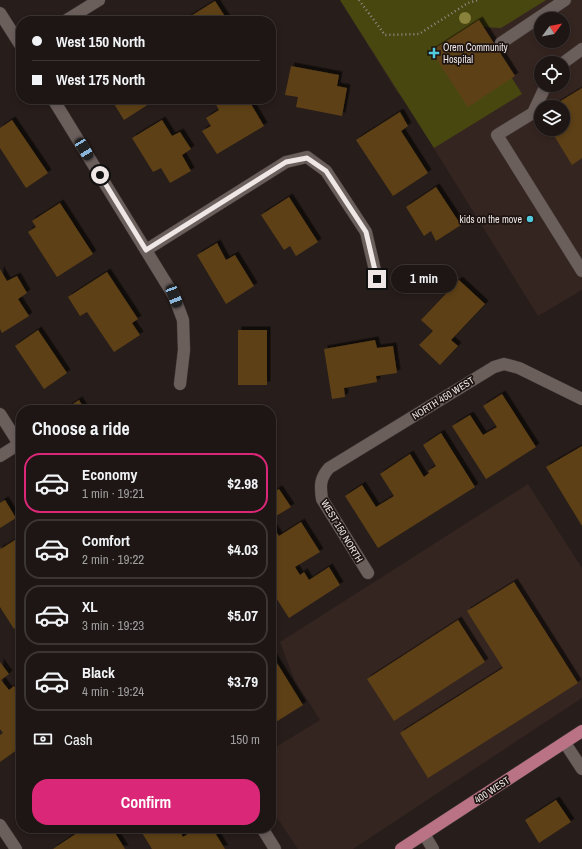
<!DOCTYPE html>
<html lang="en">
<head>
<meta charset="utf-8">
<style>
  body { margin:0; font-family:"Archivo Narrow",sans-serif; background:#2a2322; color:#f1f3f6; height:100vh; display:flex; flex-direction:column; font-size:15px; white-space:nowrap }
  * { box-sizing:border-box; margin:0 }
  p { font-size:13px; color:#a09fa0 }
  .icon { flex:none; width:22px; height:22px; fill:none; stroke:currentColor; stroke-width:2; stroke-linecap:round; stroke-linejoin:round }
  .map { position:relative; flex:1; overflow:hidden }
  .side { position:absolute; left:16px; top:405px; width:260px; height:428px; display:flex; flex-direction:column; background:#1d1614; border-radius:16px; box-shadow:0 2px 6px #0003,0 0 0 1px #3b3534 }
  .side>* { flex:none }
  .hud { position:absolute; left:16px; top:16px; width:260px; height:88px; border-radius:16px; box-shadow:0 2px 6px #0003,0 0 0 1px #3b3534; display:grid; align-content:center; height:88px; padding:0 16px; background:#1d1614 }
  .needle { width:26px; rotate:58deg }
  .controls { position:absolute; left:534px; top:12px; display:grid; gap:8px }
  .controls a { display:grid; place-items:center; width:36px; height:36px; border-radius:50%; background:#1d1614; box-shadow:0 2px 6px #0003,0 0 0 1px #3b3534; font-size:20px }
  .end { position:absolute; width:18px; height:18px; margin:-9px; border:5px solid #eee7e5; background:#111; box-shadow:0 0 0 2px #111 }
  .from { border-radius:50% }
  .bubble { position:absolute; height:28px; border-radius:14px; background:#1d1614; box-shadow:0 2px 6px #0003,0 0 0 1px #3b3534; font-size:13px; font-weight:700; line-height:28px; text-align:center }
  .car { position:absolute; width:12px; height:24px; margin:-12px -6px; border-radius:5px; box-shadow:0 0 3px 1px #0007; background:linear-gradient(#222 24%,#8ab4d8 0 40%,#222 0 76%,#8ab4d8 0 86%,#222 0) }
  .hud b { display:flex; align-items:center; gap:14px; height:38px; font-size:15px }
  .hud b+b { border-top:1px solid #3b3534 }
  .hud i { width:10px; height:10px; background:#f1f3f6 }
  ul { padding:0; list-style:none }
  li { display:flex; align-items:center; gap:12px; height:60px; margin:0 8px 6px; padding:0 8px; border:2px solid #3b3534; border-radius:16px }
  li div { flex:1 }
  li b { display:block; font-size:15px }
  li em { font-style:normal; font-weight:700 }
  li.selected { border-color:#db2777 }
  li>.icon { width:36px; height:36px; stroke-width:1.5 }
  h2 { padding:0 16px; font-size:18px; line-height:48px }
  .pay { display:flex; align-items:center; gap:10px; height:44px; padding:0 16px; font-size:15px }
  .pay p { margin-inline-start:auto }
  .primary-button { display:flex; gap:8px; margin-top:auto; padding:8px 16px }
  .primary-button a { flex:1; height:46px; border-radius:16px; background:#db2777; color:#fff; font-size:16px; font-weight:700; line-height:46px; text-align:center }
  .map>svg:first-child { display:block }
</style>
</head>
<body>
<div class="map">
<svg width="582" height="849" viewBox="0 0 582 849">
  <defs>
    <filter id="shadow"><feDropShadow dx="3.5" dy="-3.5" stdDeviation="0" flood-color="#0009"/></filter>
  </defs>
  <rect width="100%" height="100%" fill="#271d1a"/>
  <!-- built -->
  <g fill="#352520" fill-rule="evenodd">
    <path d="M340 0H582V290L538 316 402 97 396 91ZM541 19H563V41H541ZM541 63H563V85H541ZM541 107H563V129H541Z"/>
    <path d="M528 484 582 568V698L353 849H298L271 809V750L320 720 294 679 280 642Z"/>
  </g>
  <!-- green -->
  <path fill="#494710" d="M340 0H546L501 28 480 27 522 94 434 148Z"/>
  <!-- building -->
  <g fill="#5d4017" filter="url(#shadow)">
    <path d="M215 1 228 21H183Z"/>
    <path d="M479 20 515 76 468 107 431 51Z"/>
    <path d="M291 66 339 75 337 86 347 88 342 116 296 107 298 97 285 95Z"/>
    <path d="M582 88V158L572 165 550 129H563V107H551Z"/>
    <path d="M111 99H150L152 102 124 120Z"/>
    <path d="M217 99H248L264 126 217 154 202 131 211 126 206 118 219 110 214 101Z"/>
    <path d="M400 112 408 126 401 131 428 173 393 196 356 140Z"/>
    <path d="M12 120 48 173 26 188 0 148V128Z"/>
    <path d="M162 120 172 136 180 132 191 149 182 155 191 171 170 183 161 168 153 172 132 138Z"/>
    <path d="M436 187 461 225 436 241 431 231 424 236 406 207Z"/>
    <path d="M289 197 318 242 296 256 290 246 284 250 261 215Z"/>
    <path d="M60 203 93 254 57 277 28 232 36 227 32 221Z"/>
    <path d="M217 243 226 260 235 255 254 286 226 304 197 255Z"/>
    <path d="M0 269 7 281 17 276 27 293 18 299 29 316 2 333 0 329Z"/>
    <path d="M107 272 138 319 132 323 140 335 114 352 87 312 80 316 68 297Z"/>
    <path d="M459 280 485 304 451 340 458 346 440 365 419 345 433 331 421 320Z"/>
    <path d="M38 330 67 373 44 389 15 346Z"/>
    <rect x="238" y="330" width="29" height="55"/>
    <path d="M375 340 377 348 393 346 397 373 376 376 377 382 344 388 345 397 332 399 324 349Z"/>
    <path d="M502 394 536 447 486 479 452 426 470 415 483 435 497 427 483 406Z"/>
    <path d="M79 400 85 410H64Z"/>
    <path d="M441 433 475 487 378 548 345 496 362 485 376 507 394 496 380 474 410 454 424 477 429 473 428 471 436 466 423 445Z"/>
    <path d="M582 446V526L546 467Z"/>
    <path d="M279 489 291 507 271 519V494Z"/>
    <path d="M5 500 16 518 0 528V503Z"/>
    <path d="M301 522 320 552 295 567 300 575 304 572 309 580 329 567 340 585 289 618 271 590V524L279 536Z"/>
    <path d="M21 536V625L14 629 0 607V547L1 549Z"/>
    <path d="M514 582 578 683 428 778 400 733 503 668 467 611Z"/>
    <path d="M458 620 485 662 394 721 367 679Z"/>
    <path d="M272 655 303 705 271 725V656Z"/>
    <path d="M0 662 9 674 1 680 9 690 14 686 21 695V747L0 762V735L3 733 0 729Z"/>
    <path d="M556 800 571 822 539 843 525 820Z"/>
    <path d="M73 828H112L125 849H53L77 833Z"/>
    <path d="M139 828H178L183 837 197 828H212L225 849H152Z"/>
  </g>
  <g fill="none" stroke-linecap="round" stroke-linejoin="round">
    <!-- minor casing -->
    <g stroke="#413836" stroke-width="13">
      <g id="minor">
        <path d="M0 13 21 46"/>
        <path d="M65 21 99 0"/>
        <path d="M501 43 565 0"/>
        <path d="M563 63 582 49"/>
        <path d="M546 85 533 113 497 135 582 271"/>
        <path d="M53 99 174 296 183 320 184 350 180 384"/>
        <path d="M146 250 286 162 307 157 326 171 366 232 377 279"/>
        <path d="M0 414 21 447"/>
        <path d="M0 456 19 444"/>
        <path d="M368 573 322 499C320 486 320 478 329 468L494 367 504 364 519 368 582 399"/>
        <path d="M565 743 582 769"/>
        <path d="M0 825 16 849"/>
        <path d="M262 828 275 849"/>
        <path d="M424 834 433 849"/>
      </g>
    </g>
    <!-- major casing -->
    <g stroke="#413836" stroke-width="13">
      <path id="major" d="M401 849 582 731"/>
    </g>
    <!-- path -->
    <path stroke="#948b89" stroke-width="2.5" stroke-dasharray="1 3" stroke-linecap="butt" d="M359 0 385 35 419 34 468 3 478 0"/>
    <!-- minor -->
    <use href="#minor" stroke="#6b5f5c" stroke-width="12"/>
    <!-- major -->
    <use href="#major" stroke="#ba7385" stroke-width="12"/>
  </g>
  <!-- trees -->
  <circle fill="#89823c" cx="465" cy="18" r="6"/>
  <g fill="none" stroke-linecap="round" stroke-linejoin="round">
    <!-- route -->
    <path stroke="#eee7e5" stroke-width="5" d="M100 175 146 250 286 162 307 158 326 171 366 232 377 279"/>
  </g>
  <!-- markers -->
  <g fill="#54cade" stroke="#1d1411" stroke-width="1.5">
    <path d="M432 47h4v4h4v4h-4v4h-4v-4h-4v-4h4z"/>
    <circle cx="530" cy="219" r="4"/>
  </g>
  <g text-anchor="middle" dominant-baseline="central" stroke-width="3.5" stroke-linejoin="round" paint-order="stroke">
    <!-- poi labels -->
    <g font-size="10" fill="#eee7e5" stroke="#1d1411" text-anchor="start">
      <text x="443" y="47">Orem Community<tspan x="443" dy="12">Hospital</tspan></text>
      <text x="522" y="219" text-anchor="end">kids on the move</text>
    </g>
    <!-- street labels -->
    <g font-size="10" fill="#eee7e5" stroke="#1d1411">
      <text transform="translate(443 398) rotate(-32)">NORTH 450 WEST</text>
      <text transform="translate(342 531) rotate(59)">WEST 150 NORTH</text>
      <text transform="translate(492 790) rotate(-33)">400 WEST</text>
    </g>
  </g>
</svg>
<div class="controls">
<a><svg class="needle" viewBox="-14 -14 28 28"><path d="M0-13l5 13h-10z" fill="#e53935"/><path d="M0 13l5-13h-10z" fill="#a09fa0"/></svg></a>
<a><svg class="icon" aria-label="locate" viewBox="0 0 24 24"><circle cx="12" cy="12" r="6"/><path d="M12 2v4M12 18v4M2 12h4M18 12h4"/></svg></a>
<a><svg class="icon" aria-label="layers" viewBox="0 0 24 24"><path d="M12 4l9 5-9 5-9-5zM3 14l9 5 9-5"/></svg></a>
</div>
<i class="end from" style="left:100px;top:175px"></i>
<i class="end" style="left:377px;top:279px"></i>
<div class="bubble" style="left:391px;top:265px;width:66px">1 min</div>
<i class="car" style="left:84px;top:149px;rotate:149deg"></i>
<i class="car" style="left:174px;top:296px;rotate:159deg"></i>
<div class="hud">
<b><i class="from"></i>West 150 North</b>
<b><i></i>West 175 North</b>
</div>
<section class="side">
<h2>Choose a ride</h2>
<ul>
<li class="selected"><svg class="icon" aria-label="car" viewBox="0 0 24 24"><path d="M5 17H2v-5l4-1 3-4h7l3 4 3 1v5h-3M9 17h6M6 11h13"/><circle cx="7" cy="17" r="2"/><circle cx="17" cy="17" r="2"/></svg><div><b>Economy</b><p>1 min · 19:21</p></div><em>$2.98</em></li>
<li><svg class="icon" aria-label="car" viewBox="0 0 24 24"><path d="M5 17H2v-5l4-1 3-4h7l3 4 3 1v5h-3M9 17h6M6 11h13"/><circle cx="7" cy="17" r="2"/><circle cx="17" cy="17" r="2"/></svg><div><b>Comfort</b><p>2 min · 19:22</p></div><em>$4.03</em></li>
<li><svg class="icon" aria-label="car" viewBox="0 0 24 24"><path d="M5 17H2v-5l4-1 3-4h7l3 4 3 1v5h-3M9 17h6M6 11h13"/><circle cx="7" cy="17" r="2"/><circle cx="17" cy="17" r="2"/></svg><div><b>XL</b><p>3 min · 19:23</p></div><em>$5.07</em></li>
<li><svg class="icon" aria-label="car" viewBox="0 0 24 24"><path d="M5 17H2v-5l4-1 3-4h7l3 4 3 1v5h-3M9 17h6M6 11h13"/><circle cx="7" cy="17" r="2"/><circle cx="17" cy="17" r="2"/></svg><div><b>Black</b><p>4 min · 19:24</p></div><em>$3.79</em></li>
</ul>
<div class="pay"><svg class="icon" aria-label="cash" viewBox="0 0 24 24"><path d="M3 7h18v10H3z"/><circle cx="12" cy="12" r="2"/></svg>Cash<p>150 m</p></div>
<div class="primary-button"><a>Confirm</a></div>
</section>
</div>
</body>
</html>
